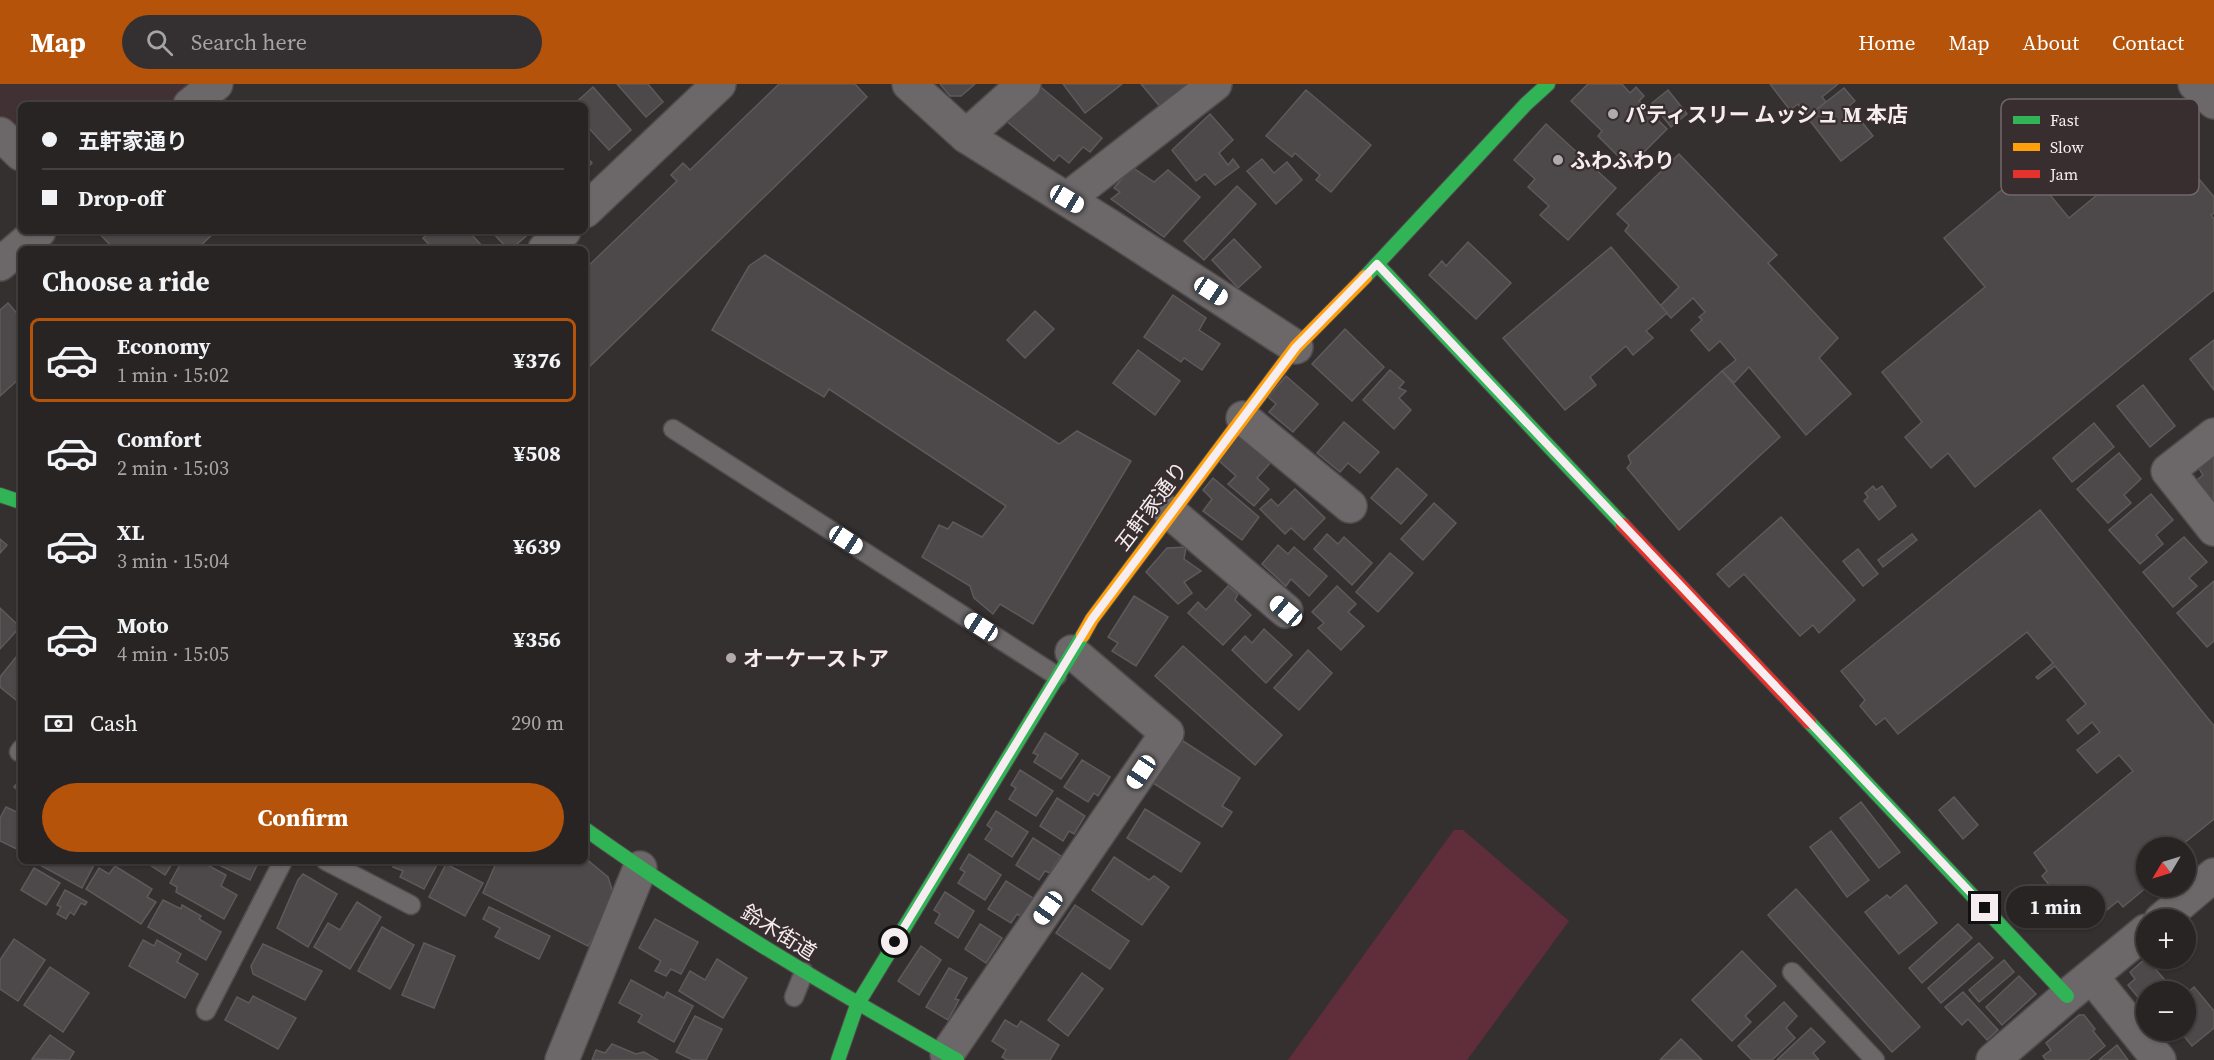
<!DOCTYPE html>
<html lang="en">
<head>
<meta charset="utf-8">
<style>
  body { margin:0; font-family:"Source Serif 4","Noto Sans JP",serif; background:#343031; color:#f1f3f6; height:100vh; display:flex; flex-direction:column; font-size:22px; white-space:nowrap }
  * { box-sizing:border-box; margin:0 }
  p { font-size:20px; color:#a5a4a6 }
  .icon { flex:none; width:33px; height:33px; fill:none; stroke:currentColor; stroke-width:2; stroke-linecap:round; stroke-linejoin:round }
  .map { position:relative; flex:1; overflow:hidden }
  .side { position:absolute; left:18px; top:162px; width:570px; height:618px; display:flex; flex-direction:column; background:#282424; border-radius:9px; box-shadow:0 2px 4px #0004,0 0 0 2px #444141 }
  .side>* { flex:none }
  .guide { position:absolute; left:18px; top:18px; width:570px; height:132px; border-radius:9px; box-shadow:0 2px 4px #0004,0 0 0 2px #444141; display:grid; align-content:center; height:132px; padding:0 24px; background:#282424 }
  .needle { width:39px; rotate:232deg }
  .tools { position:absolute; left:2136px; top:753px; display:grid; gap:12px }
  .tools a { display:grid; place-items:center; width:60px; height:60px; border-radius:50%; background:#282424; box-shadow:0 2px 4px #0004,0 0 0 2px #444141; font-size:30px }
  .end { position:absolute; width:27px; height:27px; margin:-14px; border:8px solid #f5edef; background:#111; box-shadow:0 0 0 3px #111 }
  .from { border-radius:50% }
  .bubble { position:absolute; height:42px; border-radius:21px; background:#282424; box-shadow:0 2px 4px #0004,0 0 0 2px #444141; font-size:20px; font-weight:700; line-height:42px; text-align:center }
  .car { position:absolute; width:18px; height:36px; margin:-18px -9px; border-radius:8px; box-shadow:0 0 4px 2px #0007; background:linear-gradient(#fff 24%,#345 0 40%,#fff 0 76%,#345 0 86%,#fff 0) }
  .guide b { display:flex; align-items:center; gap:21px; height:57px; font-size:22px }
  .guide b+b { border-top:2px solid #444141 }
  .guide i { width:15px; height:15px; background:#f1f3f6 }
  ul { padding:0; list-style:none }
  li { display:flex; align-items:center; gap:18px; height:84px; margin:0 12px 9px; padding:0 12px; border:3px solid transparent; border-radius:9px }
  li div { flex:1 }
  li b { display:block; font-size:22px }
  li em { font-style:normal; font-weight:700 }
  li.selected { border-color:#b45309 }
  li>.icon { width:54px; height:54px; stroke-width:1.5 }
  h2 { padding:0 24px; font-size:27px; line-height:72px }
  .pay { display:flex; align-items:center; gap:15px; height:66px; padding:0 24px; font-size:22px }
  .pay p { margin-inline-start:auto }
  .cta { display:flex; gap:12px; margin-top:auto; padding:12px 24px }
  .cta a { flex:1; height:69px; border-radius:36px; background:#b45309; color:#fff; font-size:24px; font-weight:700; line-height:69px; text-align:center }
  header { display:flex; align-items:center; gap:36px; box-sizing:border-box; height:84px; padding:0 30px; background:#b45309; color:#fff }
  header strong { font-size:28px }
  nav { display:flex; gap:33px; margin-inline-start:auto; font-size:21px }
  .search { width:420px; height:54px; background:#343031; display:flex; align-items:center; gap:15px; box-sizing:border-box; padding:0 21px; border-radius:33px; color:#a5a4a6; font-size:22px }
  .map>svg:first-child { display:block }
</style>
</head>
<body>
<header>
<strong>Map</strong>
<div class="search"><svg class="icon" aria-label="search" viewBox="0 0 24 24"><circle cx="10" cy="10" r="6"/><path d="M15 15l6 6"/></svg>Search here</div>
<nav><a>Home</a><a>Map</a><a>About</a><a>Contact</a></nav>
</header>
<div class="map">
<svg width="2214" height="976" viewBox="0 0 2214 976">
  <rect width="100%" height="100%" fill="#353030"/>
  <!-- built -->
  <path fill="#413134" d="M0 0H194L170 21H21V51L0 30Z"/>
  <!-- green -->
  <path fill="#5f2e3a" d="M1454 746H1463L1569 837 1467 976H1288Z"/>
  <!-- building -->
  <g fill="#4d4849" stroke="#5e595a" stroke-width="1.5">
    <path d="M617 0H648L663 18 646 33Z"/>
    <path d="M779 0H855L867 13 585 287V185L677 97 671 91 683 79 690 86Z"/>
    <path d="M940 0H975L961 12H950Z"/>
    <path d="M1037 0 1102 54 1090 68 1083 63 1069 79 1059 71 1054 77 1003 34Z"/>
    <path d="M1063 0H1122L1085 29Z"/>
    <path d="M1141 0H1191L1162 25Z"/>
    <path d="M1588 0H1622L1630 9 1636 3 1644 12 1639 17 1667 45 1634 78 1622 67 1617 71 1598 52 1602 47 1571 17Z"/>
    <path d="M1770 0H1838L1822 13 1826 18 1807 33 1798 20 1790 26Z"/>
    <path d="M593 3 631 46 609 66 585 40V21H573Z"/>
    <path d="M1844 4 1855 17 1849 22 1873 52 1841 77 1807 33Z"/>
    <path d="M1306 6 1371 61 1331 108 1316 96 1320 91 1295 69 1292 73 1266 52Z"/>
    <path d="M1668 6 1687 30 1671 43 1652 19Z"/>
    <path d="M1210 30 1233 56 1219 69 1228 81 1233 75 1239 83 1215 101 1205 90 1196 97 1172 66Z"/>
    <path d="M1546 40 1616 104 1568 156 1540 131 1549 122 1528 103 1535 95 1514 76Z"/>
    <path d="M2155 63 2179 92 2189 83 2214 113V129L2211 131 2214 135V206L1975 403 1948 369 1931 384 1905 353 1922 338 1882 288 1985 203 1944 154 2028 84 2069 134Z"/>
    <path d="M1679 70 1777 171 1768 179 1838 254 1819 274 1851 310 1806 351 1749 283 1734 299 1722 287 1736 276 1720 257 1709 267 1691 246 1702 236 1699 233 1705 228 1693 214 1671 234 1660 222 1679 203 1625 147 1629 141 1617 130Z"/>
    <path d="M585 71 592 79 585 86Z"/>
    <path d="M1262 75 1274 89 1287 78 1302 96 1276 120 1247 87Z"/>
    <path d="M1132 83 1154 98 1168 86 1200 113 1164 153 1111 115 1120 108 1114 104Z"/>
    <path d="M1237 102 1256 120 1204 176 1184 157Z"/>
    <path d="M97 147H216L197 165H114Z"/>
    <path d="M431 147H474L471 150 485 165H433L423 154Z"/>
    <path d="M491 147H530L531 148 511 165H508Z"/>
    <path d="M1234 155 1261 183 1238 204 1212 176Z"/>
    <path d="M1468 158 1511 199 1476 235 1429 191 1442 177 1446 182Z"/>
    <path d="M1611 163 1667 229 1646 247 1653 254 1633 271 1626 262 1590 293 1596 301 1565 326 1503 254Z"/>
    <path d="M765 171 1059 360 1077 347 1131 377 1033 540 1000 520 993 530 974 514 970 502 922 473 939 441 948 445 953 438 982 453 1006 422 829 305 824 313 712 246 749 182Z"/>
    <path d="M1173 211 1206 234 1199 246 1220 260 1202 286 1184 274 1181 278 1144 253Z"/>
    <path d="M8 219 21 234V293L0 312V226Z"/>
    <path d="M1035 227 1054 245 1025 274 1007 256Z"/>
    <path d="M1345 245 1384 283 1352 317 1312 280Z"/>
    <path d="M2214 256V306L2190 275Z"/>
    <path d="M1138 266 1180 297 1155 331 1113 299Z"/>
    <path d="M1390 286 1404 298 1399 304 1406 307 1399 314 1411 326 1394 345 1363 316Z"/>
    <path d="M1722 287 1780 353 1679 446 1627 384 1631 379 1628 372Z"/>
    <path d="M1286 292 1318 320 1293 348 1269 328 1276 320 1268 313Z"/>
    <path d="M2143 301 2175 342 2150 363 2117 322Z"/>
    <path d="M1344 338 1379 368 1360 389 1348 379 1340 388 1317 369Z"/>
    <path d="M2094 339 2114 363 2072 398 2053 374Z"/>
    <path d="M1239 350 1271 378 1257 394 1269 405 1254 422 1228 400 1236 392 1217 375Z"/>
    <path d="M2119 369 2141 395 2124 411 2131 419 2108 439 2077 405Z"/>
    <path d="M2214 369V423L2193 399 2203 391 2198 383Z"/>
    <path d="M1397 384 1427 411 1401 440 1371 414Z"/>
    <path d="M1213 394 1259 433 1242 456 1203 427 1212 415 1203 406Z"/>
    <path d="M1873 402 1876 406 1882 402 1896 422 1879 436 1864 417 1868 413 1865 409Z"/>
    <path d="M1295 405 1325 434 1304 456 1291 444 1285 450 1260 425 1271 415 1278 422Z"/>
    <path d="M2151 410 2173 436 2156 451 2163 460 2140 480 2109 446Z"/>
    <path d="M1434 419 1456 439 1423 476 1401 455Z"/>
    <path d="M2040 426 2214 642V735L2178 764H2146L2148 802 2123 823 2118 817 2092 838 2074 815 2066 822 2042 792 2047 787 2034 769 2133 687 2119 671 2097 689 2077 666 2100 648 2092 638 2078 650 2067 636 2086 620 2055 582 2038 595 2036 593 2053 579 2027 548 1898 650 1885 634 1876 641 1860 622 1865 616 1841 587Z"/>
    <path d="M1781 433 1855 516 1819 549 1813 541 1800 552 1744 490 1729 503 1717 490Z"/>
    <path d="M1327 450 1338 460 1344 453 1372 479 1352 501 1314 465Z"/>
    <path d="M1912 450 1917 456 1883 483 1878 476Z"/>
    <path d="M2184 453 2207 478 2189 494 2197 502 2173 523 2143 488Z"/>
    <path d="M0 455 7 461 0 469Z"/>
    <path d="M1278 461 1288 470 1294 463 1327 492 1309 512 1291 495 1286 502 1262 480Z"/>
    <path d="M1186 463 1184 475 1201 487 1184 498 1192 509 1178 520 1146 488 1167 464Z"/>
    <path d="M1858 465 1878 490 1863 502 1843 477Z"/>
    <path d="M1390 469 1413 489 1378 528 1356 508Z"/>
    <path d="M2214 497V557L2207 563 2177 529Z"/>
    <path d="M1228 502 1238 510 1235 516 1251 531 1223 561 1188 529 1198 518 1206 526Z"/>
    <path d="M1337 502 1356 520 1348 528 1364 542 1341 566 1318 544 1324 539 1312 528Z"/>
    <path d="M1134 512 1168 533 1136 582 1112 567 1118 559 1108 553Z"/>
    <path d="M0 524 20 543 0 565Z"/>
    <path d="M1264 545 1292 571 1266 599 1232 566 1245 552 1252 559Z"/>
    <path d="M1183 562 1282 651 1255 681 1155 592Z"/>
    <path d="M1308 566 1332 589 1299 626 1274 604Z"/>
    <path d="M21 567V620L0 603V593Z"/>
    <path d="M1045 649 1078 670 1061 695 1034 678 1038 671 1033 669Z"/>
    <path d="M1180 655 1240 694 1222 722 1232 728 1222 743 1153 699Z"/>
    <path d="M1082 676 1110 693 1098 712 1094 709 1088 718 1064 703Z"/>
    <path d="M1020 686 1053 707 1036 732 1009 715 1016 704 1011 701Z"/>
    <path d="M21 695V709L14 703Z"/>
    <path d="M1954 713 1978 741 1963 755 1939 726Z"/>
    <path d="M1057 714 1085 732 1074 750 1069 747 1063 757 1040 742Z"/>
    <path d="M1861 718 1900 768 1879 784 1840 734Z"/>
    <path d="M6 723 21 730V767L0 757V734Z"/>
    <path d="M1145 725 1200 759 1181 788 1127 754Z"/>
    <path d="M996 727 1028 748 1012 773 985 755 992 745 987 741Z"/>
    <path d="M1831 747 1869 796 1847 813 1810 763Z"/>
    <path d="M1033 754 1061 772 1050 789 1045 787 1039 796 1016 781Z"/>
    <path d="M969 770 1001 791 985 816 958 799 965 788 960 785Z"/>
    <path d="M1114 773 1149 796 1154 792 1169 803 1142 841 1092 806Z"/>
    <path d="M585 774 608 793 615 815 588 862 483 809 497 777H585Z"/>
    <path d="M39 777H96L82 804 38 780Z"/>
    <path d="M144 777H174L165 791Z"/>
    <path d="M182 777H188L196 781 200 777 226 791 221 802 237 811 224 835 176 808 177 803 170 799Z"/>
    <path d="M211 777H259L250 796Z"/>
    <path d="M396 777H439L424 805 400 793 403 787 393 783Z"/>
    <path d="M446 780 483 799 465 832 429 813Z"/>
    <path d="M115 782 152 805 147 813 156 818 141 840 86 805 99 784 109 790Z"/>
    <path d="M34 784 60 799 46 821 21 806Z"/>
    <path d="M303 790 337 810 308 863 277 844 298 796Z"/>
    <path d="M1006 797 1033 814 1022 833 1017 830 1011 839 988 825Z"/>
    <path d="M1906 801 1937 839 1899 870 1865 828 1887 811 1890 814Z"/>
    <path d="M1796 805 1920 943 1892 968 1768 831Z"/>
    <path d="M65 806 87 818 85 821 81 819 74 831 70 828 66 835 57 830 61 823 57 821Z"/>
    <path d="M945 808 974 827 958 854 935 839 940 830 934 826Z"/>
    <path d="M163 816 181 825 182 821 201 832 199 835 221 848 206 876 148 843Z"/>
    <path d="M357 818 381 833 350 885 314 863 328 839 340 846Z"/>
    <path d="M1075 821 1129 857 1110 885 1056 849Z"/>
    <path d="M489 823 550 852 539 875 495 853 500 844 483 835Z"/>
    <path d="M655 835 698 858 681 890 671 885 666 892 655 887 661 877 639 864Z"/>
    <path d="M980 840 1002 854 986 879 965 865Z"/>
    <path d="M1958 840 1972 854 1922 899 1909 884Z"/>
    <path d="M382 843 414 861 390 905 358 887Z"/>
    <path d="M14 855 45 876 18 917 0 905V876Z"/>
    <path d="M143 856 154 862 157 856 181 870 177 878 198 890 185 914 129 882Z"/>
    <path d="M424 859 455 872 434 924 402 911Z"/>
    <path d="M1979 859 1993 874 1941 919 1928 904Z"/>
    <path d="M263 860 322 887 305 916 253 890 251 882Z"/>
    <path d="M921 862 941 876 919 911 898 897Z"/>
    <path d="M1742 867 1776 902 1745 932 1751 938 1732 957 1692 916Z"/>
    <path d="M2146 874 2175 908H2146V923L2128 901 2135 895 2130 888Z"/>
    <path d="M717 875 747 894 723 934 679 907 690 887 705 896Z"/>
    <path d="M2004 876 2014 888 1979 918 1969 906Z"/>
    <path d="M50 883 89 909 63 948 24 921Z"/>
    <path d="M949 884 967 894 955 915 959 916 948 936 926 923Z"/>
    <path d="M1082 889 1103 905 1068 952 1048 936Z"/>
    <path d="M2019 892 2036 910 2002 941 1986 923Z"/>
    <path d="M631 896 664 914 667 908 693 922 674 958 638 938 642 931 619 919Z"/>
    <path d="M2194 903 2214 927V944L2192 962 2179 946H2186V928L2189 925 2186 921V910Z"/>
    <path d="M1963 908 1998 946 1987 956 1968 935 1962 941 1945 923Z"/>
    <path d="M253 912 296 934 278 965 225 936 237 913 249 919Z"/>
    <path d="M1784 918 1797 932 1786 944 1795 954 1772 976H1752L1738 962Z"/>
    <path d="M2079 931H2084L2095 945 2093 947 2105 962 2088 976H2046L2043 972 2051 966 2046 959Z"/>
    <path d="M695 932 722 945 706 976H693L676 968Z"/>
    <path d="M1005 936 1017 943 1021 937 1059 961 1050 976H1007L1002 973 1006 966 992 957Z"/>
    <path d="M1811 944 1825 958 1813 969 1819 976H1777Z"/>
    <path d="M50 951 74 968 69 976 32 975Z"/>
    <path d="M1681 955 1702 976H1660Z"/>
    <path d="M612 960 636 970 644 968 658 976H592L596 966 605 969Z"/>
    <path d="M2117 961 2128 976H2099Z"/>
  </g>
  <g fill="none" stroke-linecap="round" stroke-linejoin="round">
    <!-- lane casing -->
    <g stroke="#504b4c" stroke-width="21">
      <g id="lane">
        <path d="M673 345 1057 592"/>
        <path d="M19 668 21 665"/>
        <path d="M326 777 411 821"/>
        <path d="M1792 888 1875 976"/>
        <path d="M794 913 804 888"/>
        <path d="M206 927 283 777"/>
      </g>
    </g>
    <!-- street casing -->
    <g stroke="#504b4c" stroke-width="36">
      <g id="street">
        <path d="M909 0 966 52 1111 143 1296 263"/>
        <path d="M2195 0 2214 18"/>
        <path d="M190 21 216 0"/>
        <path d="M0 50 21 70"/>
        <path d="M966 52 1024 0"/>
        <path d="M1067 115 1215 0"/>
        <path d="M585 127 719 0"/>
        <path d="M545 165 564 147"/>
        <path d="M0 180 39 147"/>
        <path d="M1243 334 1350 422"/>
        <path d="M2214 351 2168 387 2214 445"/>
        <path d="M1171 429 1286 527"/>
        <path d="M2161 836 2214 791"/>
        <path d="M2092 893 2159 976"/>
        <path d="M947 970 1167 649 1072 568"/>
        <path d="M562 976 640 784"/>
        <path d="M1993 976 2067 912 2146 847"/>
      </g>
    </g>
    <!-- fast casing -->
    <g stroke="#504b4c" stroke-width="16">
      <g id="fast">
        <path d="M1377 180 1623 441"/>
        <path d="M1365 193 1526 20 1548 0"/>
        <path d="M0 411 21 418"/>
        <path d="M1809 638 2067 912"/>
        <path d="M585 745C704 830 830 904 957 976"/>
        <path d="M838 976 857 921 1083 551"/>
      </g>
    </g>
    <!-- slow casing -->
    <g stroke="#504b4c" stroke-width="16">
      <path id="slow" d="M1083 551 1092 535 1296 263 1365 193"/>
    </g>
    <!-- jam casing -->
    <g stroke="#504b4c" stroke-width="16">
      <path id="jam" d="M1623 441 1809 638"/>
    </g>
    <!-- lane -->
    <use href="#lane" stroke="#6c6869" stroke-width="18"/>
    <!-- street -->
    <use href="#street" stroke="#6c6869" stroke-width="33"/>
    <!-- fast -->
    <use href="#fast" stroke="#30b455" stroke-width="14"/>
    <!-- slow -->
    <use href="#slow" stroke="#ff9f0a" stroke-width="14"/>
    <!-- jam -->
    <use href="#jam" stroke="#e5322d" stroke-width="14"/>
  </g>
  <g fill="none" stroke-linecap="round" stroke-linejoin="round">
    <!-- route -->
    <path stroke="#f5edef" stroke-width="8" d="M895 858 1092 535 1296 263 1377 180 1985 824"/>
  </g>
  <!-- markers -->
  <g fill="#b2abac" stroke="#382d2f" stroke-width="2">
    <circle cx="1613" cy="30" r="6"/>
    <circle cx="1558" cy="76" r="6"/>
    <circle cx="731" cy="574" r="6"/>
  </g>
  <g text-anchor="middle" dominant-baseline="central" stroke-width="4.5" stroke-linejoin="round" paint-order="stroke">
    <!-- poi labels -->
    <g font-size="21" font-weight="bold" fill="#f5edef" stroke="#382d2f" text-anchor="start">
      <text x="1625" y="30">パティスリー ムッシュ M 本店</text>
      <text x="1570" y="76">ふわふわり</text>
      <text x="743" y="574">オーケーストア</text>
    </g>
    <!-- street labels -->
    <g font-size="21" fill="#f5edef" stroke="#382d2f">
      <text transform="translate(1151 422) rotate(-53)">五軒家通り</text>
      <text transform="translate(779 848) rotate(32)">鈴木街道</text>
    </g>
  </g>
  <!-- legend -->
  <rect x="2001" y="15" width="198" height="96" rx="9" fill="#382d2f" stroke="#716769" stroke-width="1.5"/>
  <rect x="2013" y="32" width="27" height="8" fill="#30b455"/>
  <rect x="2013" y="59" width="27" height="8" fill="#ff9f0a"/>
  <rect x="2013" y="86" width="27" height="8" fill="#e5322d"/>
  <g font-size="16" fill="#f5edef">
    <text x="2050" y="42">Fast</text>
    <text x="2050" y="69">Slow</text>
    <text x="2050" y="96">Jam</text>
  </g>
</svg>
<div class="tools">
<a><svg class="needle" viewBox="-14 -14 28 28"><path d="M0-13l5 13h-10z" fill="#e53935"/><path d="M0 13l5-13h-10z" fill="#a5a4a6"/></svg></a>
<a>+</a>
<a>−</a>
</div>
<i class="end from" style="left:895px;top:858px"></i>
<i class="end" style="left:1985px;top:824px"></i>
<div class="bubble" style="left:2006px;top:802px;width:99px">1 min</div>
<i class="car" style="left:1067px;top:115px;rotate:121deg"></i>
<i class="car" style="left:1211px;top:207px;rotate:123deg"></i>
<i class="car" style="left:846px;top:456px;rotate:123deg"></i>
<i class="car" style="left:1286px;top:527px;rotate:310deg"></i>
<i class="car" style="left:981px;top:543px;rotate:303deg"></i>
<i class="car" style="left:1141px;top:688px;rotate:214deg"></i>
<i class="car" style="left:1048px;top:824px;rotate:215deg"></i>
<div class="guide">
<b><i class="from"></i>五軒家通り</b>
<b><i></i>Drop-off</b>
</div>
<section class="side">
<h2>Choose a ride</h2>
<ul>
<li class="selected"><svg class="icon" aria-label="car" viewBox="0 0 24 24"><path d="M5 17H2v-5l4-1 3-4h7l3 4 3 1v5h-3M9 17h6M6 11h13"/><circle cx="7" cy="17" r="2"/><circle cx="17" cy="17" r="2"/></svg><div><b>Economy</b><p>1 min · 15:02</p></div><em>¥376</em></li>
<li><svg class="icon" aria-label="car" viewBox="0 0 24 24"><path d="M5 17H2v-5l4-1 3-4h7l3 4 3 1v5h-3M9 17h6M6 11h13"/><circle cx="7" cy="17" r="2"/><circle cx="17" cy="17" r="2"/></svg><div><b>Comfort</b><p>2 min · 15:03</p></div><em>¥508</em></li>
<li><svg class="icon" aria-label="car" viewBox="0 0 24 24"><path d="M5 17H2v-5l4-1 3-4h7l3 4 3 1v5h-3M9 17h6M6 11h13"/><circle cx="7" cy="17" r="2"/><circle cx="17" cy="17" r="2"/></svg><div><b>XL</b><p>3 min · 15:04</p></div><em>¥639</em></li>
<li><svg class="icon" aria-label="car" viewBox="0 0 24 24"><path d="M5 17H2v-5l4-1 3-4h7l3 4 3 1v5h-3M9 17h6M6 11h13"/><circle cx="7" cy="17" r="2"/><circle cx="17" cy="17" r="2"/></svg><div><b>Moto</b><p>4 min · 15:05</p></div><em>¥356</em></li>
</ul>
<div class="pay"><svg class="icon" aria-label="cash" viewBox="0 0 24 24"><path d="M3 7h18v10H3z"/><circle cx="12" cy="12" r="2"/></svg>Cash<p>290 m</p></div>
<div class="cta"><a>Confirm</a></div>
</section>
</div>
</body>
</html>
